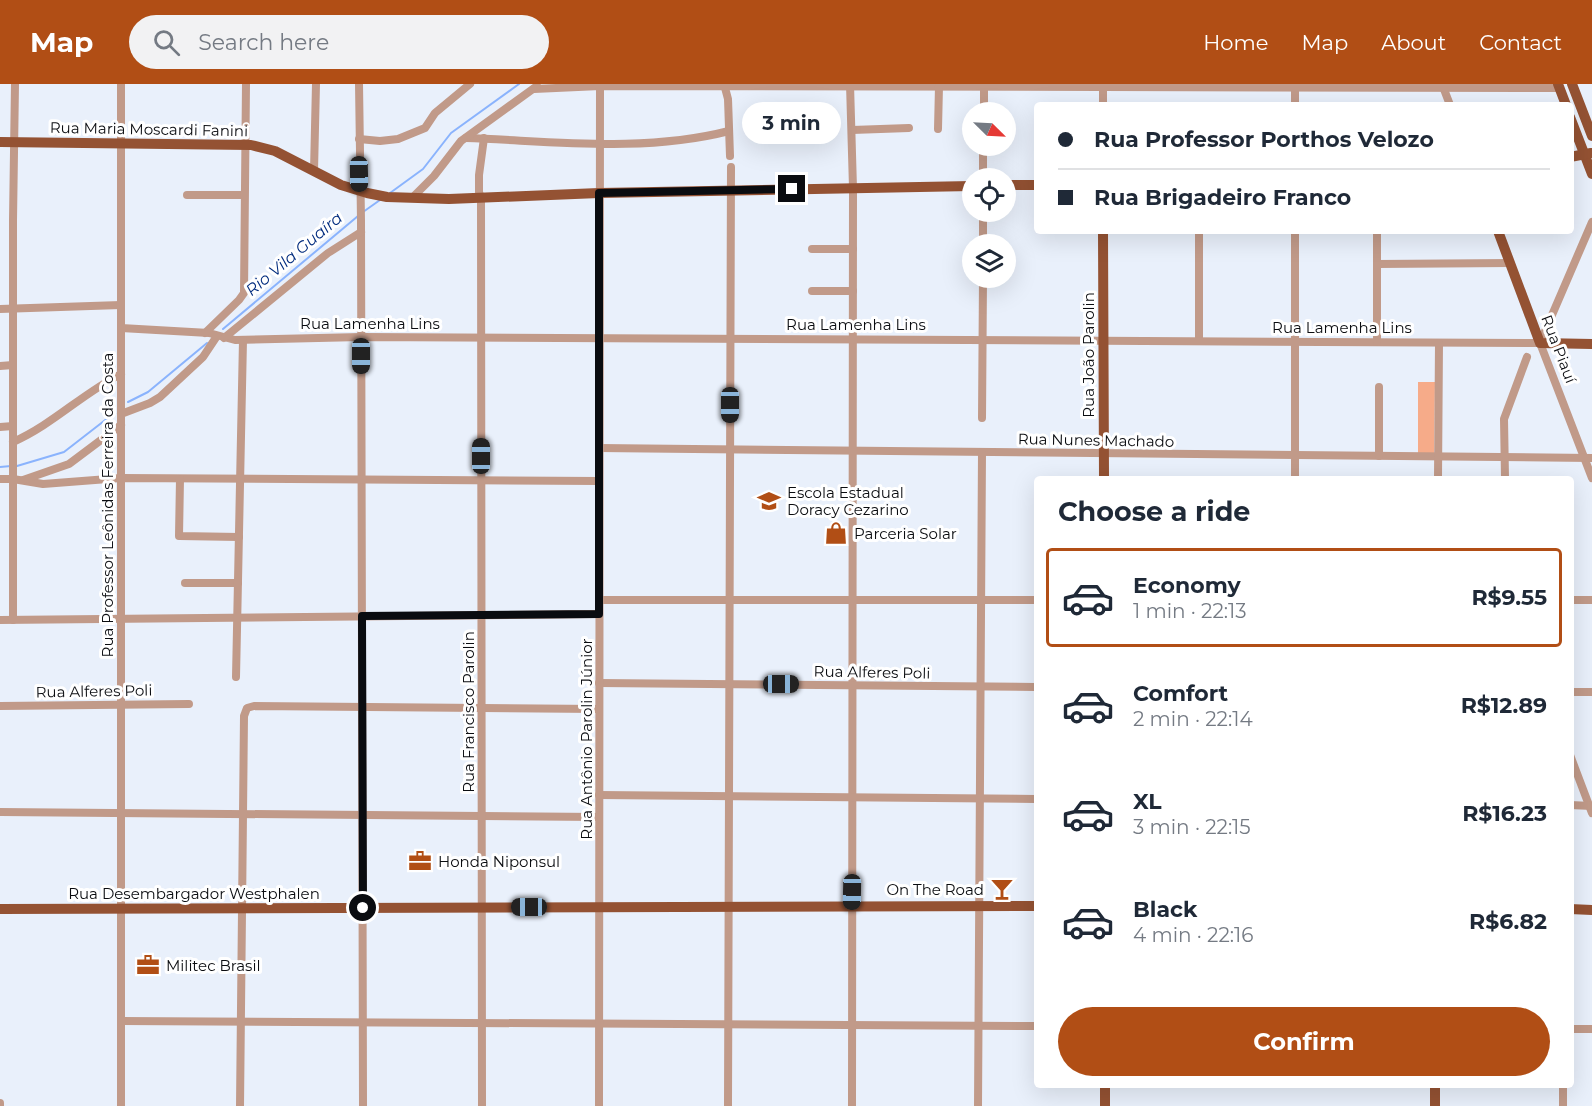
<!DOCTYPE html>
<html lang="en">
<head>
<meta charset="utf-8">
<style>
  body { margin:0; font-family:Montserrat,sans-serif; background:#f2f2f3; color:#1f2937; height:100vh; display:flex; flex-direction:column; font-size:22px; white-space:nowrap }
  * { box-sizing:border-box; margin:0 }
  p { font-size:20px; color:#747a83 }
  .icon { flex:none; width:33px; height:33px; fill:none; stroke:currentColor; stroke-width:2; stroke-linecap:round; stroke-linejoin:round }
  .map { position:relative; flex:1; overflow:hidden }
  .sheet { position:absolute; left:1034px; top:392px; width:540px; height:612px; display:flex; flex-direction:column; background:#fff; border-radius:6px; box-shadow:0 6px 24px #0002 }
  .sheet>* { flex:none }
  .guide { position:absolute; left:1034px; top:18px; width:540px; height:132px; border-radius:6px; box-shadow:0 6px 24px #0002; display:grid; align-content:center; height:132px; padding:0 24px; background:#fff }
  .needle { width:39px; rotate:114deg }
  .buttons { position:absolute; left:962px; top:18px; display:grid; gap:12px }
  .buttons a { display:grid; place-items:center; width:54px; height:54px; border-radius:50%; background:#fff; box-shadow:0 6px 24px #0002; font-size:30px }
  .end { position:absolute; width:27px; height:27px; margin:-14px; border:8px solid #0a0c10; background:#fff; box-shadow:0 0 0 3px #fff }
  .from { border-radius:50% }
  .bubble { position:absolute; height:42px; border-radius:21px; background:#fff; box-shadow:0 6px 24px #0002; font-size:20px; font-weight:700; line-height:42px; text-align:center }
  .car { position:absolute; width:18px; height:36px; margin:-18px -9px; border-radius:8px; box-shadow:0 0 4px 2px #0007; background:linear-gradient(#222 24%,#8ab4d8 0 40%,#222 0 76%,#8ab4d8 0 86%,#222 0) }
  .guide b { display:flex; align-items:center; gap:21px; height:57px; font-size:22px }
  .guide b+b { border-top:2px solid #e0e1e3 }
  .guide i { width:15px; height:15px; background:#1f2937 }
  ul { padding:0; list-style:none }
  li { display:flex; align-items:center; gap:18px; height:99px; margin:0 12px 9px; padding:0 12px; border:3px solid transparent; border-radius:6px }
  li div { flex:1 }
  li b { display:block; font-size:22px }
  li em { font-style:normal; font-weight:700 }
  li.active { border-color:#b14e15 }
  li>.icon { width:54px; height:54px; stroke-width:1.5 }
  h2 { padding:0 24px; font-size:27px; line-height:72px }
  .primary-button { display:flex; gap:12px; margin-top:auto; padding:12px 24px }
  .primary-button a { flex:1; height:69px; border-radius:36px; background:#b14e15; color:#fff; font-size:24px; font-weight:700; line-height:69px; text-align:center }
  header { display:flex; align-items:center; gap:36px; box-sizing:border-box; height:84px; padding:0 30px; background:#b14e15; color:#fff }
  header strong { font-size:28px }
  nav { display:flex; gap:33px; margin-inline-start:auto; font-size:21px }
  .search { width:420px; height:54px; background:#f2f2f3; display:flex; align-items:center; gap:15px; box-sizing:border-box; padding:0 21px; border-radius:33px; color:#747a83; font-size:22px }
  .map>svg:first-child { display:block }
</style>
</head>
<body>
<header>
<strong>Map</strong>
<div class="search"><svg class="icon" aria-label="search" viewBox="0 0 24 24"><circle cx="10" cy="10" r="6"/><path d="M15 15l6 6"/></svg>Search here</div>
<nav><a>Home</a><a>Map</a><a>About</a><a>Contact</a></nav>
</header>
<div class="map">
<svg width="1592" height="1022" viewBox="0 0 1592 1022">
  <rect width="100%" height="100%" fill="#e9f0fb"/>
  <!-- green -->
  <path fill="#f6ab89" d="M1418 298H1435L1434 369H1418Z"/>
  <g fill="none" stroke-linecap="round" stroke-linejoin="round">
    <!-- stream -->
    <g stroke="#8ab3fd" stroke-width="2">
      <path d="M390 109 423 85 451 49 519 0"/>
      <path d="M363 128 380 116"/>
      <path d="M223 245 358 132"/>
      <path d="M128 318 148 308 207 259"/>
      <path d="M17 382 64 368 113 330"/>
      <path d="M0 383 11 382"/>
    </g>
    <!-- minor -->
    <g stroke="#c19a89" stroke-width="8">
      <path d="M359 0 361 136 363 1022"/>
      <path d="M724 0 728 15 730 72"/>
      <path d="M850 0 853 104 852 1022"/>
      <path d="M1103 0V21"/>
      <path d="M1295 0V21"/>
      <path d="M1442 0 1450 21"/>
      <path d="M534 5 600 2 1559 4"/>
      <path d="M984 28V0"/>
      <path d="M938 45 939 2"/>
      <path d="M852 46 909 44"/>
      <path d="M466 54C553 57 643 69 729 47"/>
      <path d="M359 55 380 57 398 55 425 44 435 29 470 0"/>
      <path d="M314 87 316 0"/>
      <path d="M983 94V62"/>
      <path d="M187 111H244"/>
      <path d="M413 113 434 92 461 57 537 2"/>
      <path d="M1199 147V257"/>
      <path d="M983 160V128"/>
      <path d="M812 165H853"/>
      <path d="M1377 180 1510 179"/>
      <path d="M812 207H853"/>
      <path d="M0 225 121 221"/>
      <path d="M121 244 209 249 235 256 361 253 1540 259"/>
      <path d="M205 249 239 216 244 209 246 0"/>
      <path d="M224 254 328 169 361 148"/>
      <path d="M1377 258V147"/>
      <path d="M1540 259 1592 394"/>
      <path d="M1540 259 1592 138"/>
      <path d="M0 282 13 281"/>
      <path d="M121 330 150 319 160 313 203 273 217 252"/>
      <path d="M982 334 983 194"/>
      <path d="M0 343 13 342"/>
      <path d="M13 358C52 341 83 309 121 290"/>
      <path d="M599 364 1592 374"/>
      <path d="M1379 372V303"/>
      <path d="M1295 394V147"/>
      <path d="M1438 394 1439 259"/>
      <path d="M1505 394 1504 335 1527 273"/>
      <path d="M0 395H13L43 400 121 394 599 397"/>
      <path d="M180 395 179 452 239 453"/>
      <path d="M23 396 69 380 121 341"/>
      <path d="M185 499H238"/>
      <path d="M599 516H1036"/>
      <path d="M1570 516H1592"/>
      <path d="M0 536 599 530"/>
      <path d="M13 536V136L15 0"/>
      <path d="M236 593 243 256"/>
      <path d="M599 599 1036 603"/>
      <path d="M1570 608H1592"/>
      <path d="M0 622 189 620"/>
      <path d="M1570 671 1592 729"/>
      <path d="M599 711 1036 715"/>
      <path d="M1570 721 1592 722"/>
      <path d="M0 728 599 733"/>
      <path d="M121 937 1036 942"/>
      <path d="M1570 945H1592"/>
      <path d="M0 1019V1022"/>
      <path d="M121 1022V0"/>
      <path d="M240 1022 244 632 247 624 254 622 599 625"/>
      <path d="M482 1022 481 114 479 108V91L484 54"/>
      <path d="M599 1022 600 0"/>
      <path d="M728 1022 731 83"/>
      <path d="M978 1022 982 368"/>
      <path d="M1563 1022V1000"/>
    </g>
    <!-- major -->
    <g stroke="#945233" stroke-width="10">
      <path d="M1558 0 1566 21"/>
      <path d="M1572 0 1592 52"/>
      <path d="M1570 33 1592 90"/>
      <path d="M0 58 251 61 275 67 341 101 367 109 387 113 449 115 599 109 972 102"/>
      <path d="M1570 73 1591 69"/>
      <path d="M1005 101H1036"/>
      <path d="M1103 147 1104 394"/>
      <path d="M1498 147 1540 259 1592 260"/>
      <path d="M0 825 1036 822"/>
      <path d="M1570 825 1592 826"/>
      <path d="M1105 1000V1022"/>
      <path d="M1435 1022V1000"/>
    </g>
  </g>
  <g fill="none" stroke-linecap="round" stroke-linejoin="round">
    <!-- route -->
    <path stroke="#0a0c10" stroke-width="8" d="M363 824 362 532 599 530V109L792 105"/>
  </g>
  <!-- icons -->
  <defs>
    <g id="school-bare" transform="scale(1.8)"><path d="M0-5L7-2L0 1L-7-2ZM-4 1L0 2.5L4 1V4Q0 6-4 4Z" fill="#b14e15" stroke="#fff" stroke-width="2.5" paint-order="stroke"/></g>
    <g id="shop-bare" transform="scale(1.8)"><path d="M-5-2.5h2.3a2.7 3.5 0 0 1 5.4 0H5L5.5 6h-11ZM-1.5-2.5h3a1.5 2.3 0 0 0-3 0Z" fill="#b14e15" stroke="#fff" stroke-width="2.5" paint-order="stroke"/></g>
    <g id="office-bare" transform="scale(1.8)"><path d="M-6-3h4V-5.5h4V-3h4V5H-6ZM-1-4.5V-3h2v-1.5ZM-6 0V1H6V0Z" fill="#b14e15" stroke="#fff" stroke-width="2.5" paint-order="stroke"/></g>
    <g id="bar-bare" transform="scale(1.8)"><path d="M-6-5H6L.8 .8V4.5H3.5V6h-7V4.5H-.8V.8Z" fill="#b14e15" stroke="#fff" stroke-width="2.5" paint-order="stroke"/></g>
  </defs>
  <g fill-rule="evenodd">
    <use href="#school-bare" x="769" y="417"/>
    <use href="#shop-bare" x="836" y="449"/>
    <use href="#office-bare" x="420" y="777"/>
    <use href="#bar-bare" x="1002" y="805"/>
    <use href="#office-bare" x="148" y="881"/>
  </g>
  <g text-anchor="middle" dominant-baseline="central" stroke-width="6" stroke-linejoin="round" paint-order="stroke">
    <!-- street labels -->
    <g font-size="15" fill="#0a0c10" stroke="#fff">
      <text transform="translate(149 45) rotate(1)">Rua Maria Moscardi Fanini</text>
      <text x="370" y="239">Rua Lamenha Lins</text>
      <text x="856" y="240">Rua Lamenha Lins</text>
      <text x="1342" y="243">Rua Lamenha Lins</text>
      <text transform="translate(1559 265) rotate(69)">Rua Piauí</text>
      <text transform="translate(1088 271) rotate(-90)">Rua João Parolin</text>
      <text transform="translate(1096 356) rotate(1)">Rua Nunes Machado</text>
      <text transform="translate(107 421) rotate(-90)">Rua Professor Leônidas Ferreira da Costa</text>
      <text transform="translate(872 588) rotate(1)">Rua Alferes Poli</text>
      <text transform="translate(94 607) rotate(-1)">Rua Alferes Poli</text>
      <text transform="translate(468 628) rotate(-90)">Rua Francisco Parolin</text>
      <text transform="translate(586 655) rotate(-90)">Rua Antônio Parolin Júnior</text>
      <text x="194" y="809">Rua Desembargador Westphalen</text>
    </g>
    <!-- poi labels -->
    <g font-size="15" fill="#0a0c10" stroke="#fff" text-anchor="start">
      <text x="787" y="408">Escola Estadual<tspan x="787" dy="17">Doracy Cezarino</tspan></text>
      <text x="854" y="449">Parceria Solar</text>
      <text x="438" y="777">Honda Niponsul</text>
      <text x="984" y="805" text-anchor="end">On The Road</text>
      <text x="166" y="881">Militec Brasil</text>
    </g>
    <!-- water labels -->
    <g font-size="16" font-style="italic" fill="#012b7e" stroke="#fff">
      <text transform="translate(294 170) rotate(-40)">Rio Vila Guaíra</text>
    </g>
  </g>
</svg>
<div class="buttons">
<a><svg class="needle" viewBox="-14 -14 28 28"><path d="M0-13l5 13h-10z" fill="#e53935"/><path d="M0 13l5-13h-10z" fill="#747a83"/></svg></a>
<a><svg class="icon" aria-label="locate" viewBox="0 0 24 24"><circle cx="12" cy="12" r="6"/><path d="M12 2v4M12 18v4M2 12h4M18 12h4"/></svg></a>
<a><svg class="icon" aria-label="layers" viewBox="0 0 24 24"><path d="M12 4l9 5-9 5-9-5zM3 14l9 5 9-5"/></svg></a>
</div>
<i class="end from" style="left:363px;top:824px"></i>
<i class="end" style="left:792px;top:105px"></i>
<div class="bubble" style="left:742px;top:18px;width:99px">3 min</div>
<i class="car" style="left:359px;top:90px;rotate:179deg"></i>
<i class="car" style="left:361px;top:272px;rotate:180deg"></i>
<i class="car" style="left:730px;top:321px;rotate:180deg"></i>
<i class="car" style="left:481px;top:372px;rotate:0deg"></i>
<i class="car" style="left:781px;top:600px;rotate:90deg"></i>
<i class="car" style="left:852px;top:808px;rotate:181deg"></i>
<i class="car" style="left:529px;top:823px;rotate:270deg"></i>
<div class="guide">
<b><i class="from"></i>Rua Professor Porthos Velozo</b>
<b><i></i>Rua Brigadeiro Franco</b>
</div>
<section class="sheet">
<h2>Choose a ride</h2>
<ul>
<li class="active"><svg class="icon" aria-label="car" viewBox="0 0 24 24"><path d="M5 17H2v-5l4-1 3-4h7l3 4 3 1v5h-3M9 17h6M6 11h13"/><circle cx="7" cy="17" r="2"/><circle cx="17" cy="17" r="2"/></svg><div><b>Economy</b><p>1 min · 22:13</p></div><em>R$9.55</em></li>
<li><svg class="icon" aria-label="car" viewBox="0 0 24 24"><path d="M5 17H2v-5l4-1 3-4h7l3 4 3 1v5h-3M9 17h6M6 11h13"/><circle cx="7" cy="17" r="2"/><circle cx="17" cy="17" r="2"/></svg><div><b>Comfort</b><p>2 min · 22:14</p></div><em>R$12.89</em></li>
<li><svg class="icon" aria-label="car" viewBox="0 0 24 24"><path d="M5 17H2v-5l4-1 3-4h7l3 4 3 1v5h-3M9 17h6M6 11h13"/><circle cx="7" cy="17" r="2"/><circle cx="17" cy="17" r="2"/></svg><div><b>XL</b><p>3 min · 22:15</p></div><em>R$16.23</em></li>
<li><svg class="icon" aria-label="car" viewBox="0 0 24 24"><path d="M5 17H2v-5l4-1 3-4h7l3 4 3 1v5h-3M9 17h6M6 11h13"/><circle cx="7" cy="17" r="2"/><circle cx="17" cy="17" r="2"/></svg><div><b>Black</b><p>4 min · 22:16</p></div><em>R$6.82</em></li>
</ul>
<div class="primary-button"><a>Confirm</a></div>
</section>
</div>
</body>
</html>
